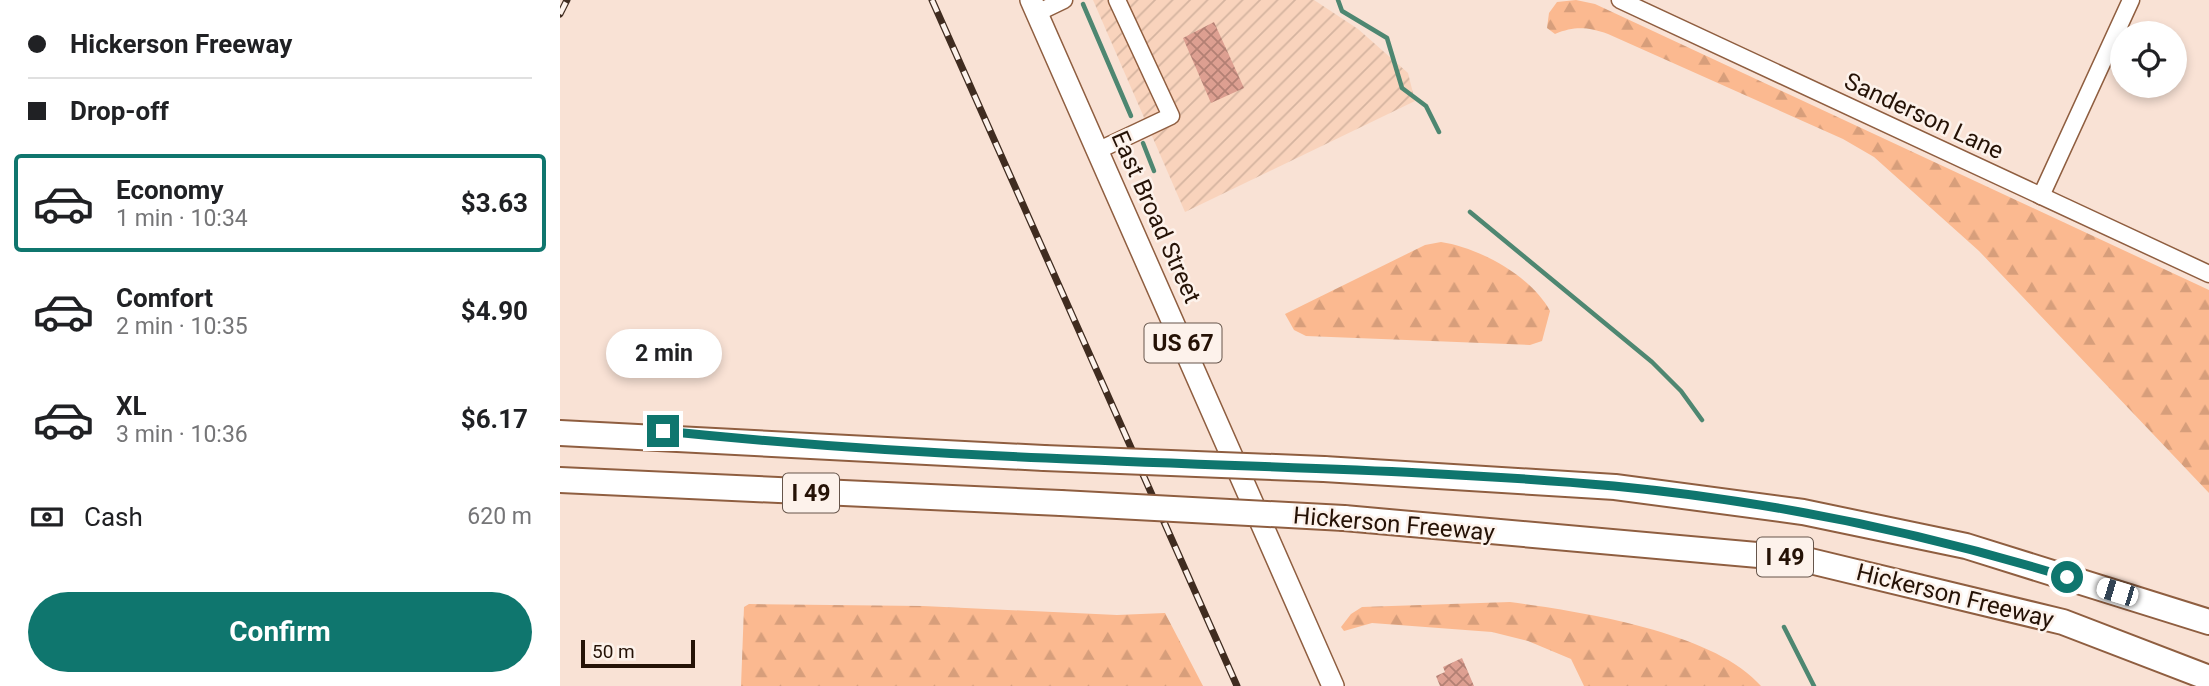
<!DOCTYPE html>
<html lang="en">
<head>
<meta charset="utf-8">
<style>
  body { margin:0; font-family:Roboto,sans-serif; background:#f6f6f6; color:#202124; height:100vh; display:flex; flex-direction:column; font-size:26px; white-space:nowrap }
  * { box-sizing:border-box; margin:0 }
  p { font-size:23px; color:#757577 }
  .icon { flex:none; width:38px; height:38px; fill:none; stroke:currentColor; stroke-width:2; stroke-linecap:round; stroke-linejoin:round }
  .map { position:relative; flex:1; overflow:hidden }
  .details { display:flex; flex-direction:column; background:#fff; width:560px }
  .details>* { flex:none }
  .hud { display:grid; align-content:center; height:154px; padding:0 28px; background:#fff }
  .tools { position:absolute; left:1550px; top:21px; display:grid; gap:14px }
  .tools a { display:grid; place-items:center; width:77px; height:77px; border-radius:50%; background:#fff; box-shadow:0 4px 10px #0003; font-size:35px }
  .scale { position:absolute; left:21px; bottom:18px; width:114px; box-sizing:border-box; padding-left:7px; border:4px solid #251206; border-top:0; font-size:19px; line-height:24px; white-space:nowrap; color:#251206; -webkit-text-stroke:5px #fdf2eb; paint-order:stroke }
  .end { position:absolute; width:32px; height:32px; margin:-16px; border:9px solid #0f766e; background:#fff; box-shadow:0 0 0 4px #fff }
  .from { border-radius:50% }
  .bubble { position:absolute; height:49px; border-radius:24px; background:#fff; box-shadow:0 4px 10px #0003; font-size:23px; font-weight:700; line-height:49px; text-align:center }
  .car { position:absolute; width:21px; height:42px; margin:-21px -10px; border-radius:9px; box-shadow:0 0 5px 2px #0007; background:linear-gradient(#fff 24%,#345 0 40%,#fff 0 76%,#345 0 86%,#fff 0) }
  .hud b { display:flex; align-items:center; gap:24px; height:66px; font-size:26px }
  .hud b+b { border-top:2px solid #e0e0e0 }
  .hud i { width:18px; height:18px; background:#202124 }
  ul { padding:0; list-style:none }
  li { display:flex; align-items:center; gap:21px; height:98px; margin:0 14px 10px; padding:0 14px; border:4px solid transparent; border-radius:7px }
  li div { flex:1 }
  li b { display:block; font-size:26px }
  li em { font-style:normal; font-weight:700 }
  li.current { border-color:#0f766e }
  li>.icon { width:63px; height:63px; stroke-width:1.5 }
  .pay { display:flex; align-items:center; gap:18px; height:77px; padding:0 28px; font-size:26px }
  .pay p { margin-inline-start:auto }
  .primary-button { display:flex; gap:14px; margin-top:auto; padding:14px 28px }
  .primary-button a { flex:1; height:80px; border-radius:42px; background:#0f766e; color:#fff; font-size:28px; font-weight:700; line-height:80px; text-align:center }
  main { display:flex; flex:1; min-height:0 }
  .map>svg:first-child { display:block }
</style>
</head>
<body>
<main>
<section class="details">
<div class="hud">
<b><i class="from"></i>Hickerson Freeway</b>
<b><i></i>Drop-off</b>
</div>
<ul>
<li class="current"><svg class="icon" aria-label="car" viewBox="0 0 24 24"><path d="M5 17H2v-5l4-1 3-4h7l3 4 3 1v5h-3M9 17h6M6 11h13"/><circle cx="7" cy="17" r="2"/><circle cx="17" cy="17" r="2"/></svg><div><b>Economy</b><p>1 min · 10:34</p></div><em>$3.63</em></li>
<li><svg class="icon" aria-label="car" viewBox="0 0 24 24"><path d="M5 17H2v-5l4-1 3-4h7l3 4 3 1v5h-3M9 17h6M6 11h13"/><circle cx="7" cy="17" r="2"/><circle cx="17" cy="17" r="2"/></svg><div><b>Comfort</b><p>2 min · 10:35</p></div><em>$4.90</em></li>
<li><svg class="icon" aria-label="car" viewBox="0 0 24 24"><path d="M5 17H2v-5l4-1 3-4h7l3 4 3 1v5h-3M9 17h6M6 11h13"/><circle cx="7" cy="17" r="2"/><circle cx="17" cy="17" r="2"/></svg><div><b>XL</b><p>3 min · 10:36</p></div><em>$6.17</em></li>
</ul>
<div class="pay"><svg class="icon" aria-label="cash" viewBox="0 0 24 24"><path d="M3 7h18v10H3z"/><circle cx="12" cy="12" r="2"/></svg>Cash<p>620 m</p></div>
<div class="primary-button"><a>Confirm</a></div>
</section>
<div class="map">
<svg width="1649" height="686" viewBox="0 0 1649 686">
  <defs>
    <pattern id="industrial-furrows" width="10" height="10" patternUnits="userSpaceOnUse" patternTransform="scale(1.75)"><rect width="10" height="10" fill="#f9d3bc"/><path d="M-1 1l2-2M0 10L10 0M9 11l2-2" fill="none" stroke="#d5b4a0"/></pattern>
    <pattern id="forest-firs" width="22" height="20" patternUnits="userSpaceOnUse" patternTransform="scale(1.75)"><rect width="22" height="20" fill="#fbb990"/><path d="M5 1l3.5 6h-7zM16 11l3.5 6h-7z" fill="#d79e7b"/></pattern>
    <pattern id="building-cross-hatch" width="8" height="8" patternUnits="userSpaceOnUse" patternTransform="scale(1.75)"><rect width="8" height="8" fill="#dd9f91"/><path d="M0 0l8 8M0 8l8-8" fill="none" stroke="#b38074"/></pattern>
  </defs>
  <rect width="100%" height="100%" fill="#f9e2d5"/>
  <!-- industrial -->
  <path fill="url(#industrial-furrows)" d="M533 0H754L798 29 848 73 855 101 625 212Z"/>
  <!-- forest -->
  <g fill="url(#forest-firs)">
    <path d="M1016 0 1035 4 1649 290V493L1419 251 1314 157 1283 139 1048 34C1027 27 1015 26 995 34L987 28 989 13 997 2Z"/>
    <path d="M881 242C920 248 971 276 990 311L982 341 970 345 746 336 734 330 725 314 865 245Z"/>
    <path d="M950 602C1019 611 1155 632 1201 686H1024L1011 659 968 641 932 632 812 623 784 631 781 627 791 614 802 607Z"/>
    <path d="M189 604 363 606 557 615 605 613 643 686H181L184 607Z"/>
  </g>
  <g fill="none" stroke-linecap="round" stroke-linejoin="round">
    <!-- stream -->
    <g stroke="#4e8771" stroke-width="4.5">
      <path d="M778 0 782 11 827 38 842 88 866 106 879 132"/>
      <path d="M523 4 571 116"/>
      <path d="M583 143 594 171"/>
      <path d="M910 212 1092 362 1121 391 1142 420"/>
      <path d="M1224 627 1254 686"/>
    </g>
  </g>
  <!-- building -->
  <g fill="url(#building-cross-hatch)">
    <path d="M654 22 684 88 651 103 623 38Z"/>
    <path d="M902 658 914 686H880L876 676 885 672 883 667Z"/>
  </g>
  <g fill="none" stroke-linecap="round" stroke-linejoin="round">
    <!-- minor casing -->
    <g stroke="#8f5e40" stroke-width="19">
      <g id="minor">
        <path d="M1060 0 1649 274"/>
        <path d="M477 13 504 0"/>
        <path d="M539 150 611 116 557 0"/>
        <path d="M1481 196 1571 0"/>
      </g>
    </g>
    <!-- major casing -->
    <g stroke="#8f5e40" stroke-width="24">
      <path id="major" d="M471 0 773 686"/>
    </g>
    <!-- highway casing -->
    <g stroke="#8f5e40" stroke-width="28">
      <g id="highway">
        <path d="M0 433 484 458"/>
        <path d="M764 469 1055 487 1243 512 1406 546 1649 622"/>
        <path d="M0 480 501 503"/>
        <path d="M784 518 1242 559 1503 622 1649 678"/>
      </g>
    </g>
    <!-- minor -->
    <use href="#minor" stroke="#fff" stroke-width="16"/>
    <!-- major -->
    <use href="#major" stroke="#fff" stroke-width="21"/>
    <!-- highway -->
    <use href="#highway" stroke="#fff" stroke-width="24"/>
    <!-- rail casing -->
    <g stroke="#402c20" stroke-width="7">
      <g id="rail">
        <path d="M372 0 677 686"/>
        <path d="M0 14 7 0"/>
      </g>
    </g>
    <!-- rail -->
    <use href="#rail" stroke="#fdf2eb" stroke-width="4.5" stroke-dasharray="13" stroke-linecap="butt"/>
    <!-- highway-bridge casing -->
    <g stroke="#8f5e40" stroke-width="28" stroke-linecap="butt">
      <g id="highway-bridge">
        <path d="M484 458 764 469"/>
        <path d="M501 503 784 518"/>
      </g>
    </g>
    <!-- highway-bridge -->
    <use href="#highway-bridge" stroke="#fff" stroke-width="24"/>
  </g>
  <g fill="none" stroke-linecap="round" stroke-linejoin="round">
    <!-- route -->
    <path stroke="#0f766e" stroke-width="9" d="M103 431C231 444 358 453 486 458 675 467 866 469 1054 486 1208 501 1360 532 1507 577"/>
  </g>
  <g text-anchor="middle" dominant-baseline="central" stroke-width="5" stroke-linejoin="round" paint-order="stroke">
    <!-- shield labels -->
    <g fill="#fdf2eb" stroke="#66554b" stroke-width="2">
      <rect x="584.5" y="323.5" width="77" height="39" rx="5"/>
      <rect x="223" y="473.5" width="56" height="39" rx="5"/>
      <rect x="1197" y="537.5" width="56" height="39" rx="5"/>
    </g>
    <g font-size="23" font-weight="bold" fill="#251206">
      <text x="623" y="343">US 67</text>
      <text x="251" y="493">I 49</text>
      <text x="1225" y="557">I 49</text>
    </g>
    <!-- street labels -->
    <g font-size="24" fill="#251206" stroke="#fdf2eb">
      <text transform="translate(1364 116) rotate(25)">Sanderson Lane</text>
      <text transform="translate(596 217) rotate(66)">East Broad Street</text>
      <text transform="translate(834 524) rotate(5)">Hickerson Freeway</text>
      <text transform="translate(1395 596) rotate(14)">Hickerson Freeway</text>
    </g>
  </g>
</svg>
<div class="tools">
<a><svg class="icon" aria-label="locate" viewBox="0 0 24 24"><circle cx="12" cy="12" r="6"/><path d="M12 2v4M12 18v4M2 12h4M18 12h4"/></svg></a>
</div>
<div class="scale">50 m</div>
<i class="end from" style="left:1507px;top:577px"></i>
<i class="end" style="left:103px;top:431px"></i>
<div class="bubble" style="left:46px;top:329px;width:116px">2 min</div>
<i class="car" style="left:1557px;top:592px;rotate:287deg"></i>
</div>
</main>
</body>
</html>
